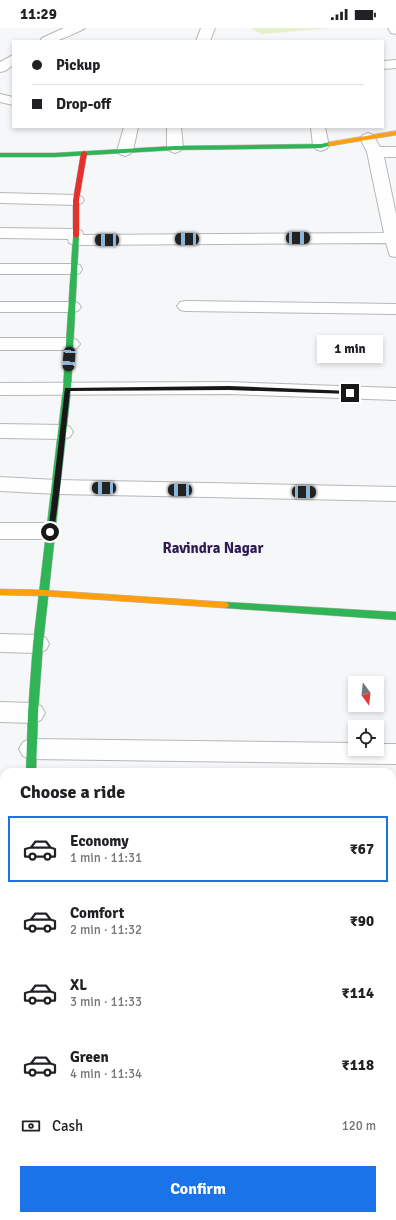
<!DOCTYPE html>
<html lang="en">
<head>
<meta charset="utf-8">
<style>
  body { margin:0; font-family:Signika,sans-serif; background:#f6f6f6; color:#202124; height:100vh; display:flex; flex-direction:column; font-size:15px; white-space:nowrap }
  * { box-sizing:border-box; margin:0 }
  p { font-size:13px; color:#757577 }
  .icon { flex:none; width:22px; height:22px; fill:none; stroke:currentColor; stroke-width:2; stroke-linecap:round; stroke-linejoin:round }
  .map { position:relative; flex:1; overflow:hidden }
  .panel { position:absolute; left:0px; top:740px; width:396px; height:452px; display:flex; flex-direction:column; background:#fff; border-radius:12px 12px 0 0; box-shadow:0 2px 6px #0003 }
  .panel>* { flex:none }
  .top-card { position:absolute; left:12px; top:12px; width:372px; height:88px; border-radius:0px; box-shadow:0 2px 6px #0003; display:grid; align-content:center; height:88px; padding:0 20px; background:#fff }
  .needle { width:26px; rotate:165deg }
  .fabs { position:absolute; left:348px; top:648px; display:grid; gap:8px }
  .fabs a { display:grid; place-items:center; width:36px; height:36px; border-radius:0px; background:#fff; box-shadow:0 2px 6px #0003; font-size:20px }
  .end { position:absolute; width:18px; height:18px; margin:-9px; border:5px solid #18181a; background:#fff; box-shadow:0 0 0 2px #fff }
  .from { border-radius:50% }
  .bubble { position:absolute; height:28px; border-radius:0px; background:#fff; box-shadow:0 2px 6px #0003; font-size:13px; font-weight:700; line-height:28px; text-align:center }
  .car { position:absolute; width:12px; height:24px; margin:-12px -6px; border-radius:5px; box-shadow:0 0 3px 1px #0007; background:linear-gradient(#222 24%,#8ab4d8 0 40%,#222 0 76%,#8ab4d8 0 86%,#222 0) }
  .top-card b { display:flex; align-items:center; gap:14px; height:38px; font-size:15px }
  .top-card b+b { border-top:1px solid #e0e0e0 }
  .top-card i { width:10px; height:10px; background:#202124 }
  ul { padding:0; list-style:none }
  li { display:flex; align-items:center; gap:12px; height:66px; margin:0 8px 6px; padding:0 12px; border:2px solid transparent; border-radius:0px }
  li div { flex:1 }
  li b { display:block; font-size:15px }
  li em { font-style:normal; font-weight:700 }
  li.on { border-color:#1a73e8 }
  li>.icon { width:36px; height:36px; stroke-width:1.5 }
  h2 { padding:0 20px; font-size:18px; line-height:48px }
  .pay { display:flex; align-items:center; gap:10px; height:44px; padding:0 20px; font-size:15px }
  .pay p { margin-inline-start:auto }
  .cta { display:flex; gap:8px; margin-top:auto; padding:8px 20px }
  .cta a { flex:1; height:46px; border-radius:0px; background:#1a73e8; color:#fff; font-size:16px; font-weight:700; line-height:46px; text-align:center }
  .status { display:flex; justify-content:space-between; align-items:center; height:28px; padding:0 20px; background:#fff; direction:ltr }
  .status svg { height:11px; fill:currentColor }
  .map>svg:first-child { display:block }
</style>
</head>
<body>
<div class="status"><b>11:29</b><svg viewBox="0 0 49 12"><path d="M0 12V9h3v3zM5 12V6h3v6zM10 12V3h3v9zM15 12V0h3v12zM26 1h20v11H26zM47 4h2v5h-2z"/></svg></div>
<div class="map">
<svg width="396" height="1192" viewBox="0 0 396 1192">
  <rect width="100%" height="100%" fill="#f6f7f9"/>
  <!-- green -->
  <g fill="#e7f0cd">
    <path d="M251 0H332L262 6Z"/>
    <path d="M392 894H396V1192H0V907H4V1188H392Z"/>
  </g>
  <g fill="none" stroke-linecap="round" stroke-linejoin="round">
    <!-- street casing -->
    <g stroke="#b7b7b9" stroke-width="2">
      <g id="street">
        <path d="M64 0H85C83 2 60 12 56 13 51 14 45 13 40 13L42 10Z"/>
        <path d="M201 0H215L210 13H196Z"/>
        <path d="M388 0H396V6L391 5Z"/>
        <path d="M13 27V37L5 43 0 44V34Z"/>
        <path d="M396 32V40L383 41V33Z"/>
        <path d="M0 66 13 69V77L0 74Z"/>
        <path d="M124 99H138L133 123 130 126 125 128 120 126 117 123Z"/>
        <path d="M167 99H181L183 120 180 123 175 125 170 123 167 120Z"/>
        <path d="M311 99H325L329 118 326 121 321 123 316 121 313 118Z"/>
        <path d="M368 105 373 107 380 119H396V129H384L396 186V229L390 228 386 215 75 217 69 215 68 211 0 210V200L76 201 82 203 83 207 384 205 367 124 360 110 363 107Z"/>
        <path d="M0 165 76 167 82 169 84 172 82 175 76 177 0 175Z"/>
        <path d="M0 236H74L80 237 82 241 80 245 74 246H0Z"/>
        <path d="M186 273 396 276V286L186 283 180 282 177 278 180 274Z"/>
        <path d="M0 274H72L78 275 81 279 78 283 72 284H0Z"/>
        <path d="M0 310H71L77 312 80 316 77 320 71 322H0Z"/>
        <path d="M229 354 396 360V372L229 366 0 367V355Z"/>
        <path d="M0 396 63 397 70 399 73 404 70 409 63 411 0 410Z"/>
        <path d="M0 449 57 452 396 459V473L57 466 0 463Z"/>
        <path d="M0 495H50L57 498 60 503 57 508 50 511H0Z"/>
        <path d="M0 606 38 607 46 610 49 616 46 622 38 625 0 624Z"/>
        <path d="M0 674 33 675 41 678 45 685 41 692 33 695 0 694Z"/>
        <path d="M31 711 355 715V721H377V716H396V736L31 731 23 728 19 721 23 714Z"/>
        <rect x="0" y="752" width="4" height="22"/>
        <rect x="0" y="789" width="4" height="22"/>
        <rect x="392" y="804" width="4" height="22"/>
        <rect x="0" y="864" width="4" height="24"/>
        <rect x="392" y="870" width="4" height="24"/>
      </g>
    </g>
    <!-- fast casing -->
    <g stroke="#b7b7b9" stroke-width="1">
      <g id="fast">
        <path d="M330 114 332 115V117L321 120 175 122 55 129H0V125H55L175 118 321 116Z"/>
        <path d="M76 206 79 208 71 361 43 616 38 685 36 744H26L28 685 33 616 63 361 73 208Z"/>
        <path d="M225 574 396 584V592L225 580 222 579 221 577 222 575Z"/>
      </g>
    </g>
    <!-- slow casing -->
    <g stroke="#b7b7b9" stroke-width="1">
      <g id="slow">
        <path d="M396 103V107L330 118 327 116 330 114Z"/>
        <path d="M0 561 43 562 225 574 228 575 229 577 228 579 225 580 43 568 0 567Z"/>
      </g>
    </g>
    <!-- jam casing -->
    <g stroke="#b7b7b9" stroke-width="1">
      <path id="jam" d="M84 123 87 125 79 172V208L76 210 73 208V172L81 125Z"/>
    </g>
    <!-- street -->
    <use href="#street" fill="#fefefe" fill-rule="evenodd"/>
    <!-- fast -->
    <use href="#fast" fill="#30b455" fill-rule="evenodd"/>
    <!-- slow -->
    <use href="#slow" fill="#ff9f0a" fill-rule="evenodd"/>
    <!-- jam -->
    <use href="#jam" fill="#e5322d" fill-rule="evenodd"/>
  </g>
  <!-- route -->
  <path fill="#18181a" d="M229 358 350 363 353 365 350 366 229 362 70 363 60 459 54 504 53 505H48L65 360Z"/>
  <g text-anchor="middle" dominant-baseline="central" stroke-width="3" stroke-linejoin="round" paint-order="stroke">
    <!-- neighbourhood labels -->
    <g font-size="15" font-weight="bold" fill="#2f1a54" stroke="#f5f6fa">
      <text x="213" y="520">Ravindra Nagar</text>
    </g>
  </g>
</svg>
<div class="fabs">
<a><svg class="needle" viewBox="-14 -14 28 28"><path d="M0-13l5 13h-10z" fill="#e53935"/><path d="M0 13l5-13h-10z" fill="#757577"/></svg></a>
<a><svg class="icon" aria-label="locate" viewBox="0 0 24 24"><circle cx="12" cy="12" r="6"/><path d="M12 2v4M12 18v4M2 12h4M18 12h4"/></svg></a>
</div>
<i class="end from" style="left:50px;top:504px"></i>
<i class="end" style="left:350px;top:365px"></i>
<div class="bubble" style="left:317px;top:307px;width:66px">1 min</div>
<i class="car" style="left:298px;top:210px;rotate:90deg"></i>
<i class="car" style="left:187px;top:211px;rotate:270deg"></i>
<i class="car" style="left:107px;top:212px;rotate:270deg"></i>
<i class="car" style="left:69px;top:331px;rotate:184deg"></i>
<i class="car" style="left:104px;top:460px;rotate:271deg"></i>
<i class="car" style="left:180px;top:462px;rotate:271deg"></i>
<i class="car" style="left:304px;top:464px;rotate:91deg"></i>
<div class="top-card">
<b><i class="from"></i>Pickup</b>
<b><i></i>Drop-off</b>
</div>
<section class="panel">
<h2>Choose a ride</h2>
<ul>
<li class="on"><svg class="icon" aria-label="car" viewBox="0 0 24 24"><path d="M5 17H2v-5l4-1 3-4h7l3 4 3 1v5h-3M9 17h6M6 11h13"/><circle cx="7" cy="17" r="2"/><circle cx="17" cy="17" r="2"/></svg><div><b>Economy</b><p>1 min · 11:31</p></div><em>₹67</em></li>
<li><svg class="icon" aria-label="car" viewBox="0 0 24 24"><path d="M5 17H2v-5l4-1 3-4h7l3 4 3 1v5h-3M9 17h6M6 11h13"/><circle cx="7" cy="17" r="2"/><circle cx="17" cy="17" r="2"/></svg><div><b>Comfort</b><p>2 min · 11:32</p></div><em>₹90</em></li>
<li><svg class="icon" aria-label="car" viewBox="0 0 24 24"><path d="M5 17H2v-5l4-1 3-4h7l3 4 3 1v5h-3M9 17h6M6 11h13"/><circle cx="7" cy="17" r="2"/><circle cx="17" cy="17" r="2"/></svg><div><b>XL</b><p>3 min · 11:33</p></div><em>₹114</em></li>
<li><svg class="icon" aria-label="car" viewBox="0 0 24 24"><path d="M5 17H2v-5l4-1 3-4h7l3 4 3 1v5h-3M9 17h6M6 11h13"/><circle cx="7" cy="17" r="2"/><circle cx="17" cy="17" r="2"/></svg><div><b>Green</b><p>4 min · 11:34</p></div><em>₹118</em></li>
</ul>
<div class="pay"><svg class="icon" aria-label="cash" viewBox="0 0 24 24"><path d="M3 7h18v10H3z"/><circle cx="12" cy="12" r="2"/></svg>Cash<p>120 m</p></div>
<div class="cta"><a>Confirm</a></div>
</section>
</div>
</body>
</html>
